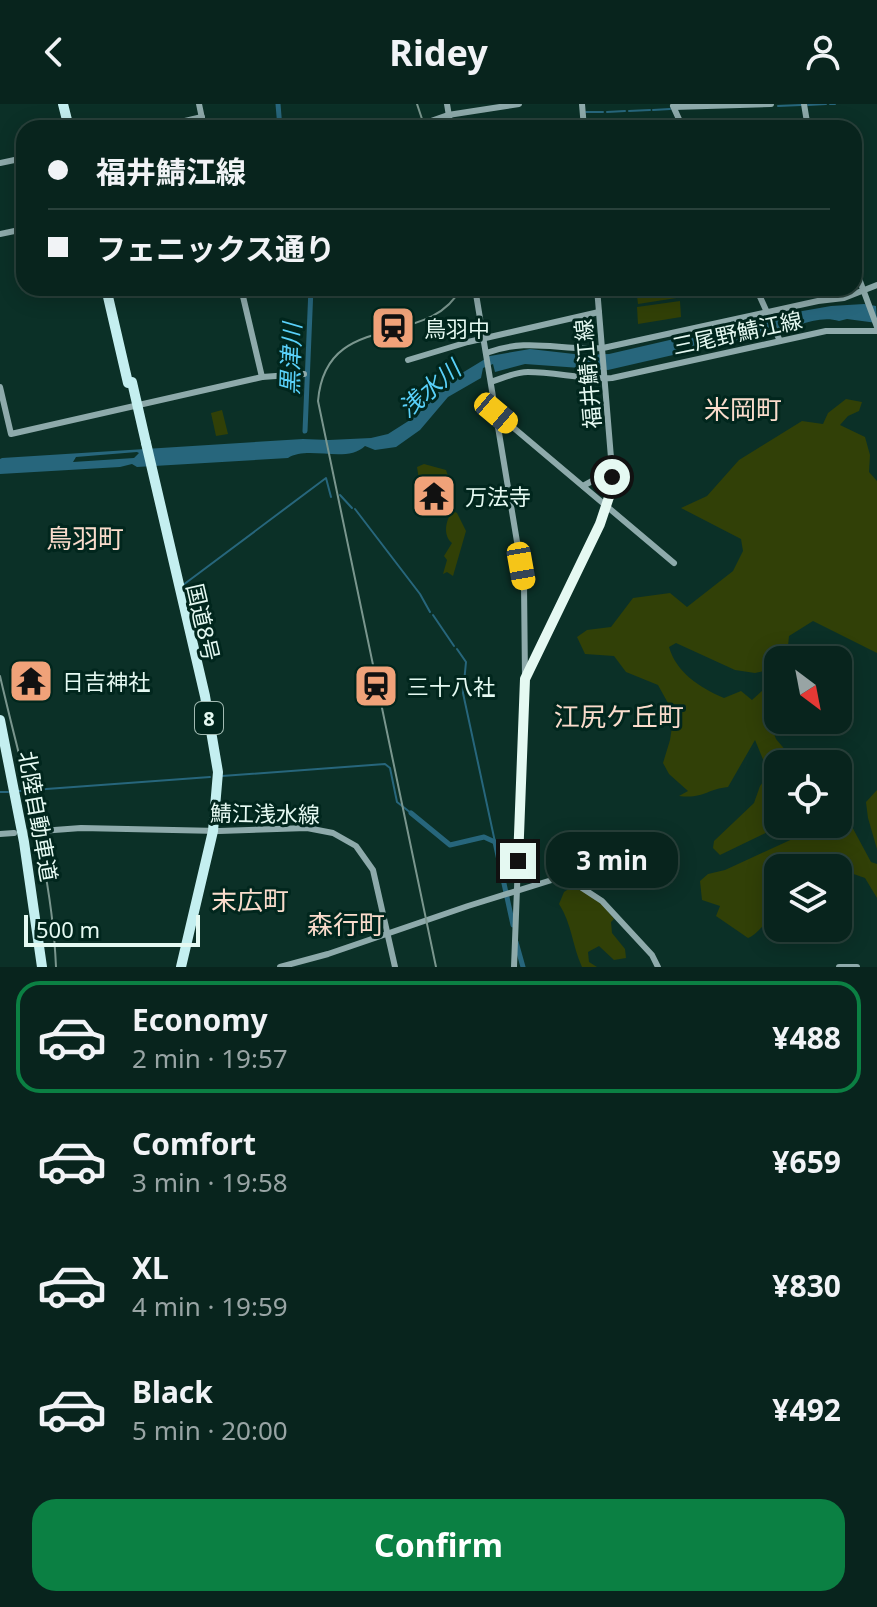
<!DOCTYPE html>
<html lang="en">
<head>
<meta charset="utf-8">
<style>
  body { margin:0; font-family:"Noto Sans","Noto Sans JP",sans-serif; background:#112c26; color:#f1f3f6; height:100vh; display:flex; flex-direction:column; font-size:30px; white-space:nowrap }
  * { box-sizing:border-box; margin:0 }
  p { font-size:26px; color:#98a4a4 }
  .icon { flex:none; width:44px; height:44px; fill:none; stroke:currentColor; stroke-width:2; stroke-linecap:round; stroke-linejoin:round }
  .map { position:relative; height:863px; overflow:hidden }
  .side { display:flex; flex-direction:column; background:#08241d; flex:1 }
  .side>* { flex:none }
  .banner { position:absolute; left:16px; top:16px; width:846px; height:176px; border-radius:24px; box-shadow:0 4px 20px #0003,0 0 0 2px #29413b; display:grid; align-content:center; height:176px; padding:0 32px; background:#08241d }
  .needle { width:52px; rotate:148deg }
  .controls { position:absolute; left:764px; top:542px; display:grid; gap:16px }
  .controls a { display:grid; place-items:center; width:88px; height:88px; border-radius:16px; background:#08241d; box-shadow:0 4px 20px #0003,0 0 0 2px #29413b; font-size:40px }
  .scale { position:absolute; left:24px; bottom:20px; width:176px; box-sizing:border-box; padding-left:8px; border:4px solid #e5f9f2; border-top:0; font-size:22px; line-height:28px; white-space:nowrap; color:#e5f9f2; -webkit-text-stroke:6px #01261d; paint-order:stroke }
  .end { position:absolute; width:36px; height:36px; margin:-18px; border:10px solid #e5f9f2; background:#111; box-shadow:0 0 0 4px #111 }
  .from { border-radius:50% }
  .bubble { position:absolute; height:56px; border-radius:24px; background:#08241d; box-shadow:0 4px 20px #0003,0 0 0 2px #29413b; font-size:26px; font-weight:700; line-height:56px; text-align:center }
  .car { position:absolute; width:24px; height:48px; margin:-24px -12px; border-radius:10px; box-shadow:0 0 6px 2px #0007; background:linear-gradient(#f5c518 24%,#345 0 40%,#f5c518 0 76%,#345 0 86%,#f5c518 0) }
  .banner b { display:flex; align-items:center; gap:28px; height:76px; font-size:30px }
  .banner b+b { border-top:2px solid #29413b }
  .banner i { width:20px; height:20px; background:#f1f3f6 }
  ul { padding:14px 0 0; list-style:none }
  li { display:flex; align-items:center; gap:24px; height:112px; margin:0 16px 12px; padding:0 16px; border:4px solid transparent; border-radius:24px }
  li div { flex:1 }
  li b { display:block; font-size:30px }
  li em { font-style:normal; font-weight:700 }
  li.active { border-color:#0b8043 }
  li>.icon { width:72px; height:72px; stroke-width:1.5 }
  .button { display:flex; gap:16px; margin-top:auto; padding:16px 32px }
  .button a { flex:1; height:92px; border-radius:24px; background:#0b8043; color:#fff; font-size:32px; font-weight:700; line-height:92px; text-align:center }
  header { display:flex; justify-content:space-between; align-items:center; height:104px; padding:0 32px; background:#08241d; font-size:36px; font-weight:700 }
  .map>svg:first-child { display:block }
</style>
</head>
<body>
<header><svg class="icon" aria-label="back" viewBox="0 0 24 24"><path d="M15 5l-7 7 7 7"/></svg>Ridey<svg class="icon" aria-label="person" viewBox="0 0 24 24"><circle cx="12" cy="8" r="4"/><path d="M4 21q1-7 8-7t8 7"/></svg></header>
<div class="map">
<svg width="877" height="863" viewBox="0 0 877 863">
  <rect width="100%" height="100%" fill="#0b3027"/>
  <!-- green -->
  <g fill="#314007">
    <path d="M636 184H713L715 188 638 200Z"/>
    <path d="M680 197 681 213 638 220 637 203Z"/>
    <path d="M846 295 862 298 859 307 848 312 840 321 865 333 870 351 869 368 877 377V549L813 517 789 532 788 542 805 547 809 556H778V564L755 569 735 566 676 539 669 543C676 568 700 584 724 594L741 587 752 596 763 586 766 591 762 600 778 604V610L768 613 776 635 797 660H778V720H784L720 751 713 744 714 737 754 699 760 682 769 670 755 636 728 683C707 685 704 695 679 692L688 687 669 670 663 659 670 636 674 610 658 581 626 568 614 552 585 550 577 533 587 526 611 523 633 494 670 489 687 503 733 467 743 447 741 435 681 404 707 392 739 356 802 317 823 320 828 309Z"/>
    <path d="M222 306 228 330 216 332 211 309Z"/>
    <path d="M424 360 446 366 449 375C439 381 430 378 420 382L417 363Z"/>
    <path d="M453 407 457 409 466 427 453 472 447 468 443 470 447 456 444 452 452 439C443 432 445 416 453 407Z"/>
    <path d="M838 686 854 695 843 706 871 758 877 760V794L865 774 842 766 838 768V764H778V811C764 816 760 829 748 834L716 812 720 802 702 796 700 777 708 770 725 766 799 732 811 726 814 720H838Z"/>
    <path d="M877 686V745L868 714 866 698Z"/>
    <path d="M570 784C588 786 604 800 614 815L611 818 612 829 625 845 626 854 614 856 599 842 588 848 589 858 597 863H582C572 841 572 820 559 800L564 788Z"/>
  </g>
  <!-- water -->
  <path fill="#27667c" fill-rule="evenodd" d="M864 200 876 202 877 219 847 215 839 217C818 210 790 225 770 231L768 229 608 266 525 260 495 268 493 260 483 264 481 274 448 293 420 326 396 343 375 346 365 342C347 360 308 341 288 354L137 363 132 360 120 363 0 370V355L2 354 303 335 329 336 371 334 388 330 410 316 439 283 490 252 530 245 583 251 609 250 774 212 831 202ZM137 348 139 349 134 354 73 358 76 353Z"/>
  <g fill="none" stroke-linecap="round" stroke-linejoin="round">
    <!-- stream -->
    <g stroke="#27667c" stroke-width="2">
      <path d="M830 0H835"/>
      <path d="M808 1 826 0"/>
      <path d="M778 2 801 1"/>
      <path d="M653 6 670 5"/>
      <path d="M629 7 650 6"/>
      <path d="M586 8H603"/>
      <path d="M607 8 625 7"/>
      <path d="M340 391 352 404"/>
      <path d="M355 405 420 490 430 508"/>
      <path d="M183 481 326 374 331 393"/>
      <path d="M433 511 454 542"/>
      <path d="M457 545 466 558 463 589 495 738"/>
      <path d="M222 672 385 660 390 664 397 698 411 709"/>
      <path d="M19 687 210 673"/>
      <path d="M0 688H8"/>
    </g>
    <!-- river -->
    <g stroke="#27667c" stroke-width="5">
      <path d="M278 0 280 24"/>
      <path d="M305 327 311 184"/>
      <path d="M411 709 450 741 484 733 495 738 513 821"/>
      <path d="M516 838 523 863"/>
    </g>
    <!-- secondary-tunnel -->
    <path stroke="#2c4e45" stroke-width="6" stroke-dasharray="6 3" stroke-linecap="butt" d="M22 728 41 727"/>
    <!-- secondary -->
    <g stroke="#8eaaab" stroke-width="6">
      <path d="M199 0 204 24"/>
      <path d="M447 0 451 24"/>
      <path d="M582 0 584 24"/>
      <path d="M804 0 808 24"/>
      <path d="M673 2 683 24"/>
      <path d="M674 3 771 0"/>
      <path d="M155 24 202 13"/>
      <path d="M411 24 448 11 519 0"/>
      <path d="M0 59 24 54"/>
      <path d="M0 130 24 125"/>
      <path d="M854 161 877 223"/>
      <path d="M241 184 262 273"/>
      <path d="M475 184 524 480 525 575 514 863"/>
      <path d="M756 184 780 237"/>
      <path d="M486 249C529 233 559 247 603 244L818 197 844 194 877 181"/>
      <path d="M408 256 468 238 599 208"/>
      <path d="M491 278C503 274 515 268 528 268 557 268 583 276 612 274L826 227H877"/>
      <path d="M0 283 11 330 262 273 304 270"/>
      <path d="M496 309 674 459"/>
      <path d="M583 382 612 366"/>
      <path d="M526 573 600 420 610 390 612 366 597 184"/>
      <path d="M41 727 81 724 219 727 307 724 333 729 356 742 373 766 395 863"/>
      <path d="M0 730 14 729"/>
      <path d="M280 863 328 850 468 802 555 775 579 782 602 797 652 851 658 863"/>
      <path d="M839 863H857"/>
    </g>
    <!-- highway -->
    <g stroke="#c4eff0" stroke-width="10">
      <path d="M63 0 69 24"/>
      <path d="M106 184 128 279"/>
      <path d="M146 339 205 592 218 668 213 727 181 863"/>
      <path d="M0 616 24 738 42 863"/>
    </g>
    <!-- tram -->
    <g stroke="#7a968e" stroke-width="2">
      <path d="M417 0 425 24"/>
      <path d="M436 863 318 297C326 203 429 247 461 184"/>
    </g>
    <!-- rail -->
    <path stroke="#7a968e" stroke-width="2" d="M0 572C22 668 52 764 56 863"/>
    <!-- highway-bridge -->
    <path stroke="#c4eff0" stroke-width="10" d="M132 278 146 339"/>
  </g>
  <g fill="none" stroke-linecap="round" stroke-linejoin="round">
    <!-- route -->
    <path stroke="#e5f9f2" stroke-width="10" d="M518 757 525 575 600 420 610 390 612 373"/>
  </g>
  <!-- icons -->
  <defs>
    <g id="station-square" transform="scale(2.3)"><rect x="-9" y="-9" width="18" height="18" rx="4" fill="#f0a279" stroke="#01261d"/><path d="M-3-6H3Q5-6 5-4V2Q5 4 3 4L4.5 6H3L1.5 4h-3L-3 6H-4.5L-3 4Q-5 4-5 2V-4Q-5-6-3-6ZM-3.5-4v3h7v-3ZM-3.5 1v1.5H-2V1ZM2 1v1.5H3.5V1Z" fill="#111"/></g>
    <g id="temple-square" transform="scale(2.3)"><rect x="-9" y="-9" width="18" height="18" rx="4" fill="#f0a279" stroke="#01261d"/><path d="M0-6L5-2H3V0L6.5 2.5H4V6H1.5V3h-3V6H-4V2.5H-6.5L-3 0V-2H-5Z" fill="#111"/></g>
  </defs>
  <g fill-rule="evenodd">
    <use href="#station-square" x="393" y="224"/>
    <use href="#temple-square" x="434" y="392"/>
    <use href="#temple-square" x="31" y="577"/>
    <use href="#station-square" x="376" y="582"/>
  </g>
  <g text-anchor="middle" dominant-baseline="central" stroke-width="6" stroke-linejoin="round" paint-order="stroke">
    <!-- shield labels -->
    <rect fill="#01261d" stroke="#a1bab2" stroke-width="2" x="195" y="598" width="28" height="32" rx="6"/>
    <g font-size="20" font-weight="bold" fill="#e5f9f2">
      <text x="209" y="614">8</text>
    </g>
    <!-- poi labels -->
    <g font-size="22" fill="#e5f9f2" stroke="#01261d" text-anchor="start">
      <text x="424" y="224">鳥羽中</text>
      <text x="465" y="392">万法寺</text>
      <text x="62" y="577">日吉神社</text>
      <text x="407" y="582">三十八社</text>
    </g>
    <!-- street labels -->
    <g font-size="22" fill="#e5f9f2" stroke="#01261d">
      <text transform="translate(737 228) rotate(-12)">三尾野鯖江線</text>
      <text transform="translate(587 270) rotate(-95)">福井鯖江線</text>
      <text transform="translate(204 518) rotate(77)">国道8号</text>
      <text transform="translate(265 709) rotate(1)">鯖江浅水線</text>
      <text transform="translate(39 712) rotate(80)">北陸自動車道</text>
    </g>
    <!-- water labels -->
    <g font-size="24" font-style="italic" fill="#59d0f9" stroke="#01261d">
      <text transform="translate(290 255) rotate(-88)">黒津川</text>
      <text transform="translate(429 284) rotate(-40)">浅水川</text>
    </g>
    <!-- quarter labels -->
    <g font-size="26" fill="#fadccc" stroke="#01261d">
      <text x="743" y="305">米岡町</text>
      <text x="85" y="434">鳥羽町</text>
      <text x="619" y="612">江尻ケ丘町</text>
      <text x="250" y="796">末広町</text>
      <text x="346" y="820">森行町</text>
    </g>
  </g>
</svg>
<div class="controls">
<a><svg class="needle" viewBox="-14 -14 28 28"><path d="M0-13l5 13h-10z" fill="#e53935"/><path d="M0 13l5-13h-10z" fill="#98a4a4"/></svg></a>
<a><svg class="icon" aria-label="locate" viewBox="0 0 24 24"><circle cx="12" cy="12" r="6"/><path d="M12 2v4M12 18v4M2 12h4M18 12h4"/></svg></a>
<a><svg class="icon" aria-label="layers" viewBox="0 0 24 24"><path d="M12 4l9 5-9 5-9-5zM3 14l9 5 9-5"/></svg></a>
</div>
<div class="scale">500 m</div>
<i class="end from" style="left:612px;top:373px"></i>
<i class="end" style="left:518px;top:757px"></i>
<div class="bubble" style="left:546px;top:728px;width:132px">3 min</div>
<i class="car" style="left:496px;top:309px;rotate:130deg"></i>
<i class="car" style="left:521px;top:462px;rotate:170deg"></i>
<div class="banner">
<b><i class="from"></i>福井鯖江線</b>
<b><i></i>フェニックス通り</b>
</div>
</div>
<section class="side">
<ul>
<li class="active"><svg class="icon" aria-label="car" viewBox="0 0 24 24"><path d="M5 17H2v-5l4-1 3-4h7l3 4 3 1v5h-3M9 17h6M6 11h13"/><circle cx="7" cy="17" r="2"/><circle cx="17" cy="17" r="2"/></svg><div><b>Economy</b><p>2 min · 19:57</p></div><em>¥488</em></li>
<li><svg class="icon" aria-label="car" viewBox="0 0 24 24"><path d="M5 17H2v-5l4-1 3-4h7l3 4 3 1v5h-3M9 17h6M6 11h13"/><circle cx="7" cy="17" r="2"/><circle cx="17" cy="17" r="2"/></svg><div><b>Comfort</b><p>3 min · 19:58</p></div><em>¥659</em></li>
<li><svg class="icon" aria-label="car" viewBox="0 0 24 24"><path d="M5 17H2v-5l4-1 3-4h7l3 4 3 1v5h-3M9 17h6M6 11h13"/><circle cx="7" cy="17" r="2"/><circle cx="17" cy="17" r="2"/></svg><div><b>XL</b><p>4 min · 19:59</p></div><em>¥830</em></li>
<li><svg class="icon" aria-label="car" viewBox="0 0 24 24"><path d="M5 17H2v-5l4-1 3-4h7l3 4 3 1v5h-3M9 17h6M6 11h13"/><circle cx="7" cy="17" r="2"/><circle cx="17" cy="17" r="2"/></svg><div><b>Black</b><p>5 min · 20:00</p></div><em>¥492</em></li>
</ul>
<div class="button"><a>Confirm</a></div>
</section>
</body>
</html>
